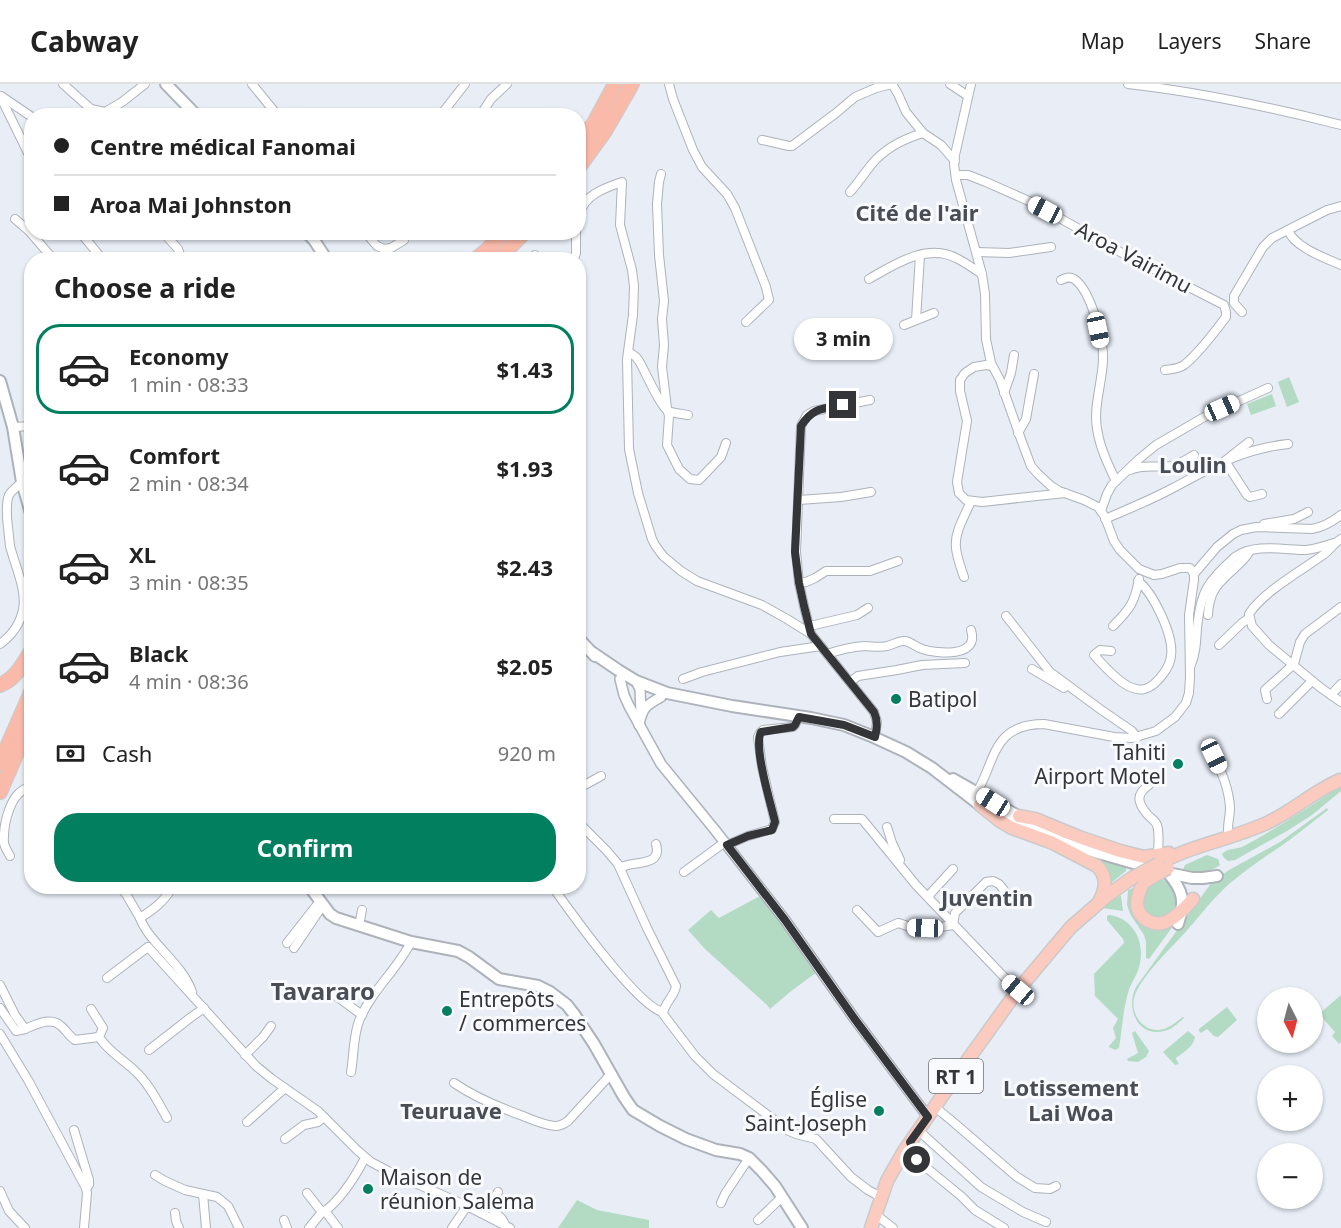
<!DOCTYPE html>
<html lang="en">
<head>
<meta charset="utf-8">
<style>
  body { margin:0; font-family:"Noto Sans",sans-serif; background:#f6f6f6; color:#222; height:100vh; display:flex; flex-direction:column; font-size:22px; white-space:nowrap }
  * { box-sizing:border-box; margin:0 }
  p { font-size:20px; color:#767676 }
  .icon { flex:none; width:33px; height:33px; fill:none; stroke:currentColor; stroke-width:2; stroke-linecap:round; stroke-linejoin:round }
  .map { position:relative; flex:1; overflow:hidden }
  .sheet { position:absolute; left:24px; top:168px; width:562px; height:642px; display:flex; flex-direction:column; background:#fff; border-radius:24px; box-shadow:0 2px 4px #0004 }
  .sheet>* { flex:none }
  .guide { position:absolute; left:24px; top:24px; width:562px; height:132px; border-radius:24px; box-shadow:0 2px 4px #0004; display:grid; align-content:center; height:132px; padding:0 30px; background:#fff }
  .needle { width:39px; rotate:174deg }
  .controls { position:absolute; left:1257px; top:903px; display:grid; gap:12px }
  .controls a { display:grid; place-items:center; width:66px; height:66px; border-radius:50%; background:#fff; box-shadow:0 2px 4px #0004; font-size:30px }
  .end { position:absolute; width:27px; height:27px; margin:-14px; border:8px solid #333538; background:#fff; box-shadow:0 0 0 3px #fff }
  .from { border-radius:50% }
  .bubble { position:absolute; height:42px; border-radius:21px; background:#fff; box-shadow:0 2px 4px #0004; font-size:20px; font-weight:700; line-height:42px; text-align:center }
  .car { position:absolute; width:18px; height:36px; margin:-18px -9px; border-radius:8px; box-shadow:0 0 4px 2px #0007; background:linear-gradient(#fff 24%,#345 0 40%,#fff 0 76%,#345 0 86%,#fff 0) }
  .guide b { display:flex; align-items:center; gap:21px; height:57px; font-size:22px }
  .guide b+b { border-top:2px solid #e0e0e0 }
  .guide i { width:15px; height:15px; background:#222 }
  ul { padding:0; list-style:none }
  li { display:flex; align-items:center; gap:18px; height:90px; margin:0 12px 9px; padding:0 18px; border:3px solid transparent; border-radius:24px }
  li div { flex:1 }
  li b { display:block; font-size:22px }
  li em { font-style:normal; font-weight:700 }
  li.selected { border-color:#017f5f }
  li>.icon { width:54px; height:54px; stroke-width:1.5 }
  h2 { padding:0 30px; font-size:27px; line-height:72px }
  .pay { display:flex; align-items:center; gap:15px; height:66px; padding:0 30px; font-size:22px }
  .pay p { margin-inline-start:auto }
  .cta { display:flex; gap:12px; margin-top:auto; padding:12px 30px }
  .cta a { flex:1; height:69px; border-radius:24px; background:#017f5f; color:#fff; font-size:24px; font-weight:700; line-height:69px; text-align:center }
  header { display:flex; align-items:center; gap:36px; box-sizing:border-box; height:84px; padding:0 30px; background:#fff; border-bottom:2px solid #e0e0e0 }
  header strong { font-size:28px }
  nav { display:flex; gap:33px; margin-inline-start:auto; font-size:21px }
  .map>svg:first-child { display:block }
</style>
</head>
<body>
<header>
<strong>Cabway</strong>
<nav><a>Map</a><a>Layers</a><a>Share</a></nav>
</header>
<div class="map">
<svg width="1341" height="1144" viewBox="0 0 1341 1144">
  <rect width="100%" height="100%" fill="#e8edf6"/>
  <!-- green -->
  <g fill="#b3dbc3">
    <path d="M1289 293 1299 318 1287 323 1278 298Z"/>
    <path d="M1272 310 1276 322 1251 331 1247 320Z"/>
    <path d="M1341 702V707L1312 731 1287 747 1235 776 1228 777 1224 774 1222 770C1229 763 1236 766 1244 762 1277 744 1309 723 1341 702Z"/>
    <path d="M1327 724 1328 726C1312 738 1297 751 1281 762 1263 774 1246 786 1229 800 1211 816 1197 836 1180 854 1174 861 1167 867 1161 874 1153 883 1139 899 1135 911 1129 927 1141 947 1159 946 1169 945 1176 938 1183 933L1184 934C1178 939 1172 946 1164 947 1138 954 1125 924 1136 903L1212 798 1229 786 1280 758Z"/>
    <path d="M1094 770 1126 782V787L1111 799C1106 788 1104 778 1094 770Z"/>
    <path d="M1207 771 1218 775 1220 781C1208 790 1197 789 1183 786L1185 781Z"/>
    <path d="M1159 795C1166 796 1171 799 1174 806 1186 836 1143 841 1142 819 1141 815 1143 810 1143 805Z"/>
    <path d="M1135 803 1139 831 1176 838 1149 875 1146 874V858L1144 851 1130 830 1127 821 1128 806Z"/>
    <path d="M1119 811 1121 812 1123 827 1102 824 1103 822Z"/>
    <path d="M760 812 817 888 790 908 770 925 767 921 705 865 688 846 711 826 719 834Z"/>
    <path d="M1109 831C1134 834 1146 859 1139 883 1137 892 1130 900 1128 909 1123 926 1122 946 1119 964L1115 966 1109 963V962L1116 954 1113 944 1118 935 1095 912 1094 890 1124 859 1123 855 1107 836V832Z"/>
    <path d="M1341 911V958L1339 960 1332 952 1335 948 1319 930Z"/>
    <path d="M1227 923 1237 936 1218 953 1214 952 1207 945 1201 949 1199 947V945Z"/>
    <path d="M1135 947 1149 967 1146 973 1138 978 1128 977 1127 975 1138 969 1132 949Z"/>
    <path d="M1188 947 1195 953C1193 963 1184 968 1176 974V975L1179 980 1175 981 1163 968Z"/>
    <path d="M577 1116 597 1126 649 1136V1144H558Z"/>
  </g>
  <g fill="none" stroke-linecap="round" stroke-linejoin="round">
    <!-- minor casing -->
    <g stroke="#adb2bb" stroke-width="10">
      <g id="minor">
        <path d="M63 0 91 25 105 28 122 18 145 0"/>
        <path d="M252 0 278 32"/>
        <path d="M669 0 673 15 693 66 702 83 727 110 735 124 766 203 769 216 746 238"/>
        <path d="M950 0 968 12"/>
        <path d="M971 0 955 71 954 80 956 96 982 190 985 210 986 255 991 279 1000 296 1022 358 1031 382 1038 390 1051 402 1059 407 1084 416 1098 423 1105 433 1114 457 1120 466 1139 485 1154 491 1162 490 1180 484H1190L1194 490V496L1189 531 1190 593 1189 609 1186 619 1175 633 1156 647 1132 654 1114 653 1044 640C991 640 996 678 975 712"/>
        <path d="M1128 0C1200 8 1270 23 1341 41"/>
        <path d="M0 12 32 77"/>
        <path d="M1 12 32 33"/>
        <path d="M440 32 465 0"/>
        <path d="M480 32 491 15 507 0"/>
        <path d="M762 56 789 62H792L836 29 855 13 876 4 892 0 898 10 906 28 923 49 941 61 955 77"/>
        <path d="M661 90 659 98 657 120 659 171 664 217 662 235 664 261 662 283 667 324 669 332 667 361 679 385 690 395 699 396 721 373 726 359"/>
        <path d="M956 91H968L986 98 1031 118 1122 169 1224 221 1226 228V233C1217 245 1196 272 1184 281 1179 285 1171 285 1165 286"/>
        <path d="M850 108C858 99 864 90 871 81 884 65 903 55 923 49"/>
        <path d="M579 131C584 111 604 104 622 98L620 141 632 186 634 202 633 231 627 275 629 365 638 409 652 455 655 461 663 472 681 487 697 497 762 521 787 535 811 550"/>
        <path d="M15 135 29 147 54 176"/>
        <path d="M1288 146C1294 163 1325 174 1341 181"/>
        <path d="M80 148 103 176"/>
        <path d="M163 148 178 165 182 176"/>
        <path d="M365 148 377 162 384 165 391 164 404 156"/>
        <path d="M977 168 1009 169 1051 163"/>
        <path d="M535 171 538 176"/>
        <path d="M574 176 576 169V148"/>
        <path d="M869 195C895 180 928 158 958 175 966 179 974 185 982 190"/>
        <path d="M1061 196C1065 194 1069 192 1074 195 1091 206 1104 257 1103 276 1102 301 1092 325 1098 350 1101 366 1109 383 1116 397"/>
        <path d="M1242 228 1234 219V212L1263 163 1272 154 1327 126 1341 122"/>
        <path d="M916 236 920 171"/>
        <path d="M904 241 934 229"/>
        <path d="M629 268 636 273 639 277C645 287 660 322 668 327 673 329 682 330 688 331"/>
        <path d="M992 282 986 281 974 283 965 289 960 296V307L967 337 957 398 959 409 966 416 982 418 1065 409"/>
        <path d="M1004 309 1011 289 1014 271"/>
        <path d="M870 316 814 327 807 331 801 342 796 468 799 499 804 522 811 550 874 628 877 638 875 653"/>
        <path d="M13 343 32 342"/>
        <path d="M1018 349 1026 335 1034 290"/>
        <path d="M1249 358 1225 377 1247 411 1250 413 1262 410"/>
        <path d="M1130 386C1143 380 1157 384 1171 382 1180 380 1186 376 1194 371"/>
        <path d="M799 416 841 413 871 408"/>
        <path d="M1101 427 1107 410 1112 401 1139 375 1156 361 1206 332 1268 304"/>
        <path d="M1105 435C1128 425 1151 416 1173 404 1213 383 1241 365 1288 360"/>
        <path d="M1264 440 1294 435 1308 428"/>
        <path d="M1341 455C1334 459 1330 466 1323 471 1302 486 1263 508 1249 530L1252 542 1269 561 1321 604 1341 618"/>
        <path d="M1194 490 1217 463 1233 450 1241 446 1256 443 1312 445C1324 443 1332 438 1341 431"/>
        <path d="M964 493C961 484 957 474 956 464 954 448 965 432 971 417"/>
        <path d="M799 499 806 498 815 494 826 487H870L898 477"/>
        <path d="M1208 531C1209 506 1219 498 1237 482 1242 477 1246 474 1249 468"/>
        <path d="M1006 532 1050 588 1100 625 1132 647 1137 654"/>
        <path d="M810 542 857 531 868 524"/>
        <path d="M1113 542C1130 525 1135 518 1139 495"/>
        <path d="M0 560C11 552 20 540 23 526 27 506 15 482 10 462 9 453 8 444 7 434 7 427 6 418 9 411 12 406 18 402 22 398"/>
        <path d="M1219 561 1242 539 1249 534"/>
        <path d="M1111 567 1100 566 1094 571C1102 580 1121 601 1133 604 1140 607 1148 605 1154 600 1162 593 1170 582 1171 572 1174 552 1154 510 1138 497"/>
        <path d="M827 570C839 566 851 563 864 562 871 562 880 564 887 562 893 561 899 556 905 557 911 558 916 563 922 565 937 570 980 574 971 546"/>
        <path d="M1191 581C1196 568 1196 558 1197 544 1201 506 1207 499 1235 473 1254 459 1284 466 1306 466 1315 465 1325 462 1334 459"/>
        <path d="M1032 585 1064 604"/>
        <path d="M683 595 702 588 780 568 821 562"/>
        <path d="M850 598 858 592 897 586 922 581 965 579"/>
        <path d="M1331 611 1341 600"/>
        <path d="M1267 615 1265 606 1294 580 1300 558 1305 550 1341 523"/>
        <path d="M1279 630 1312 597"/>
        <path d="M1214 672C1222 689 1229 705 1230 724 1230 734 1226 744 1229 753"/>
        <path d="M1149 701C1136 710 1137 718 1147 730 1150 734 1155 736 1157 741 1160 750 1158 762 1158 771"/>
        <path d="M579 704 601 692"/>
        <path d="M834 735H862L916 801 1006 895 1018 906"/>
        <path d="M579 737 582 742 606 766 618 780 647 844 676 902C675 912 664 919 663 930L695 972 713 990 789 1047 796 1050 816 1055 851 1093 868 1106 881 1113"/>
        <path d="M887 743 892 759 900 776"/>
        <path d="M727 761 748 752 772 745 775 738 762 683 758 653 760 649 763 646 793 643 795 641 799 632"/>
        <path d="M10 772C8 768 5 764 4 759 3 741 10 705 32 703"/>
        <path d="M620 784C632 776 663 784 656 760"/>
        <path d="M684 788 725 758"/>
        <path d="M120 802 126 810 140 834C154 825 165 817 173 802"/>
        <path d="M552 802C569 826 638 923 663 928"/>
        <path d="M929 814 930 810 953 785"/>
        <path d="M857 826 878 848 898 839C903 840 907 842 912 844 924 846 941 843 953 841L955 829 986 798 993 797 999 800 1004 806"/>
        <path d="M140 834C149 859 183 880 192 908"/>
        <path d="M359 842 362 826"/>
        <path d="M287 859 320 817"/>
        <path d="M294 864 319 827"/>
        <path d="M107 894 148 863 256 982 272 995 318 1027 357 1066 371 1078 388 1087 467 1122 510 1144"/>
        <path d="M0 901 15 931 25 945C35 941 51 932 61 942 66 946 69 952 75 956L99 953"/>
        <path d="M335 911 362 931"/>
        <path d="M0 924 16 947 25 945"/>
        <path d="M91 925 103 944 99 953C108 967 122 975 134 986 148 998 158 1018 167 1034"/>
        <path d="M0 950 28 996 86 1104 87 1109 84 1144"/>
        <path d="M149 966 190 934 204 924"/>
        <path d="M245 971 263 953 271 942"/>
        <path d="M351 988C354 971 353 953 359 937 371 907 397 886 411 858"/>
        <path d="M454 999C476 1014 498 1023 523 1032 533 1036 544 1041 555 1042 561 1042 564 1040 568 1037L611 990"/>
        <path d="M935 1023 952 1037 1017 1093 1035 1104 1050 1105 1056 1102"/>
        <path d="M247 1038 285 1004"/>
        <path d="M74 1046 89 1096V1101L86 1104"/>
        <path d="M918 1046 981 1103 1023 1128 1046 1138"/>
        <path d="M285 1055 304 1041 318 1038 324 1033"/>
        <path d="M910 1058 917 1076 961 1112 975 1126 1004 1144"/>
        <path d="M155 1091 165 1097 185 1106 217 1113 228 1122 239 1144"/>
        <path d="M0 1107 9 1127 25 1144"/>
        <path d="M498 1108 492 1119 491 1124C495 1131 503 1132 505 1141"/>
        <path d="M307 1109 321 1127H325L338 1144"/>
        <path d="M203 1110 206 1144"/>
        <path d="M721 1119 725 1110 749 1074"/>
        <path d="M325 1127C341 1115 356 1091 365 1074"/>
        <path d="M175 1129 176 1137 179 1144"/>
        <path d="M875 1130 893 1144"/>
        <path d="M284 1136 287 1144"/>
        <path d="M758 1136 782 1113"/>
        <path d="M309 1144 323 1127"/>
        <path d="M452 1144 467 1122"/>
      </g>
    </g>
    <!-- tertiary casing -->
    <g stroke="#adb2bb" stroke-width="12">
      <g id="tertiary">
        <path d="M620 595 624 611 629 622 661 680 715 746 785 836 854 934 928 1033"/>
        <path d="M636 597 640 605 641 629"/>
        <path d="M639 641C642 624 646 621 661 613"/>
      </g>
    </g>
    <!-- secondary casing -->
    <g stroke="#adb2bb" stroke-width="14">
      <g id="secondary">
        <path d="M166 0 197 32"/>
        <path d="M306 148 314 156 327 176"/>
        <path d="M0 297 13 343 22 398 32 433"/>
        <path d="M579 555 595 572"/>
        <path d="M593 569 618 586 636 597 667 609 732 622 811 634 844 641 869 651 906 668 932 684 980 721 1064 759 1168 789 1192 794H1203L1217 792"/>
        <path d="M953 695 1018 732"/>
        <path d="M1168 789C1184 807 1185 818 1178 840"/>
        <path d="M309 802 330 830 336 834 411 858 458 867 469 873 499 895 538 902 550 908 567 921 574 930 594 960 624 1013 633 1026 660 1042 686 1055 716 1066 740 1070 749 1074 762 1087 775 1102 802 1144"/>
      </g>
    </g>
    <!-- primary casing -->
    <g stroke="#cacacb" stroke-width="15">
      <g id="primary">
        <path d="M980 721 1000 737 1012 744 1053 759 1097 782C1108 793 1106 805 1099 818"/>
        <path d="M1019 732 1035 735 1079 753 1120 767 1144 773 1169 769"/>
        <path d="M1158 780C1192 761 1232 755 1267 739 1293 727 1314 707 1340 696"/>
        <path d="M1144 798C1140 805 1137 811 1137 820 1138 835 1155 844 1168 837 1178 832 1186 823 1193 815"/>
        <path d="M871 1144 887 1097 904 1067 954 995 1018 906 1071 843 1108 811 1132 794"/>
      </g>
    </g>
    <!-- trunk casing -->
    <g stroke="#cacacb" stroke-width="16">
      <g id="trunk">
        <path d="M579 59 594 39 615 0"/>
        <path d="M579 83 605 47 632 0"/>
        <path d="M475 176 487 166 503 148"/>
        <path d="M497 176 525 148"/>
        <path d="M0 601C16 595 23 579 32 566"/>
        <path d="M0 679 32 606"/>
        <path d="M0 708 32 634"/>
      </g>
    </g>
    <!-- minor -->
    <use href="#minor" stroke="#fff" stroke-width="8"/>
    <!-- tertiary -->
    <use href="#tertiary" stroke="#fff" stroke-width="9"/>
    <!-- secondary -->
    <use href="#secondary" stroke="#fff" stroke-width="10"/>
    <!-- primary -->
    <use href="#primary" stroke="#fbcbbf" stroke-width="12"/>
    <!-- trunk -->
    <use href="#trunk" stroke="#fabaaa" stroke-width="14"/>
    <!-- primary-bridge casing -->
    <g stroke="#cacacb" stroke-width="15" stroke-linecap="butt">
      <g id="primary-bridge">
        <path d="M1132 794 1158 780"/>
        <path d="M1144 798 1168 784"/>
      </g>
    </g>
    <!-- primary-bridge -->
    <use href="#primary-bridge" stroke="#fbcbbf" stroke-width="12"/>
  </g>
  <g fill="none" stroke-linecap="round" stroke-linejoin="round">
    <!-- route -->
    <path stroke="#333538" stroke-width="8" d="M843 321C823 325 813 323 801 342L795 468 799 499 804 522 811 550 874 628C878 637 877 644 875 653L844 641 799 633 795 641 793 643 761 648C753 662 771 720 775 738L772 746 748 752 727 761 785 836 854 934 928 1033 910 1058 917 1076"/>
  </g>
  <!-- markers -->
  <g fill="#017f5f" stroke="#f8fafe" stroke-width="2">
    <circle cx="896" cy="615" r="6"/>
    <circle cx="1178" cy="680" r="6"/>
    <circle cx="447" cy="927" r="6"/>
    <circle cx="879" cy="1027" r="6"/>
    <circle cx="368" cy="1105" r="6"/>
  </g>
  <g text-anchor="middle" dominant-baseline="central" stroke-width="6" stroke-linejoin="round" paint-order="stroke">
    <!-- shield labels -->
    <rect fill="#f8fafe" stroke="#6e7073" stroke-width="1.5" x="929" y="975" width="54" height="34" rx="4.5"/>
    <g font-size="20" font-weight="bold" fill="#333538">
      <text x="956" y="992">RT 1</text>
    </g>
    <!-- street labels -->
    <g font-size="21" fill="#333538" stroke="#f8fafe">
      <text transform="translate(1134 173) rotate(28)">Aroa Vairimu</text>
    </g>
    <!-- poi labels -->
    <g font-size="21" fill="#333538" stroke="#f8fafe" text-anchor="start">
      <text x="908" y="615">Batipol</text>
      <text x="1166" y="668" text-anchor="end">Tahiti<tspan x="1166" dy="24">Airport Motel</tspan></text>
      <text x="459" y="915">Entrepôts<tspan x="459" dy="24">/ commerces</tspan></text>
      <text x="867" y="1015" text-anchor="end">Église<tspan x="867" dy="24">Saint-Joseph</tspan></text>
      <text x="380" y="1093">Maison de<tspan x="380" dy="24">réunion Salema</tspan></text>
    </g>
    <!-- neighbourhood labels -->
    <g font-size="22" font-weight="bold" fill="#494d55" stroke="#f8fafe">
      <text x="917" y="128">Cité de l'air</text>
      <text x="1193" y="380">Loulin</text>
      <text x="987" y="813">Juventin</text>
      <text x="1071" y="1003">Lotissement<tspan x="1071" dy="25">Lai Woa</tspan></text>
      <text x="451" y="1026">Teuruave</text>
    </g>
    <!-- quarter labels -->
    <g font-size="24" font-weight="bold" fill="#494d55" stroke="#f8fafe">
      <text x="323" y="906">Tavararo</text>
    </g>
  </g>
</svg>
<div class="controls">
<a><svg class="needle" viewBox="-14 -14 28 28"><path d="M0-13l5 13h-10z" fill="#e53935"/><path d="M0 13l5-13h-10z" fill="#767676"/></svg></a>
<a>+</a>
<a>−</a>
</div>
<i class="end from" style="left:917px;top:1076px"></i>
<i class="end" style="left:843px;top:321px"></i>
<div class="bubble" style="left:794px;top:234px;width:99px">3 min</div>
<i class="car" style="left:1045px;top:126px;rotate:298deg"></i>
<i class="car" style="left:1098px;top:246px;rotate:168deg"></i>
<i class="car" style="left:1222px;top:324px;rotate:66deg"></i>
<i class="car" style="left:1214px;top:672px;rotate:155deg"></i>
<i class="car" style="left:993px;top:718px;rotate:302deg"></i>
<i class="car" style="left:925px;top:844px;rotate:272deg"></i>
<i class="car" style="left:1018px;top:906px;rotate:310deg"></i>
<div class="guide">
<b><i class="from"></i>Centre médical Fanomai</b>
<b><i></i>Aroa Mai Johnston</b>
</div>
<section class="sheet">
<h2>Choose a ride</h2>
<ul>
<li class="selected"><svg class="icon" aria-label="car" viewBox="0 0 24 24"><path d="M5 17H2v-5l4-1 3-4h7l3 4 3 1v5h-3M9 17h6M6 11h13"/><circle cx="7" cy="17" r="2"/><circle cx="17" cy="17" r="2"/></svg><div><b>Economy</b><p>1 min · 08:33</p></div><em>$1.43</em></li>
<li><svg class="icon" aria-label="car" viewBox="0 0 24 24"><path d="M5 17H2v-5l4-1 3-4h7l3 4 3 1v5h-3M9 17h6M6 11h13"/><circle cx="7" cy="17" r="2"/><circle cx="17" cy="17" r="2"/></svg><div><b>Comfort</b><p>2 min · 08:34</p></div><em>$1.93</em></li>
<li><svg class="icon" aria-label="car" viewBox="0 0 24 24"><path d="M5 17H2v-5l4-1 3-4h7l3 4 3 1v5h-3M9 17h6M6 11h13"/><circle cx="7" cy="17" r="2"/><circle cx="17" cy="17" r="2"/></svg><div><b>XL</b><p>3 min · 08:35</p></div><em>$2.43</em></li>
<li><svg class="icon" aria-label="car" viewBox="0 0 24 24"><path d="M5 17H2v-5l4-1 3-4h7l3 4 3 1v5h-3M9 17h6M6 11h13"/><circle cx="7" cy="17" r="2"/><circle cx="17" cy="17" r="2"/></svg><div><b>Black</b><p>4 min · 08:36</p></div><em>$2.05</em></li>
</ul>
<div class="pay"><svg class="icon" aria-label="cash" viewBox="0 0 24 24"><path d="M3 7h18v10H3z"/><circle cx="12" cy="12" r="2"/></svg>Cash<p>920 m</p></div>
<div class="cta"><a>Confirm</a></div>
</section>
</div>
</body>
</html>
